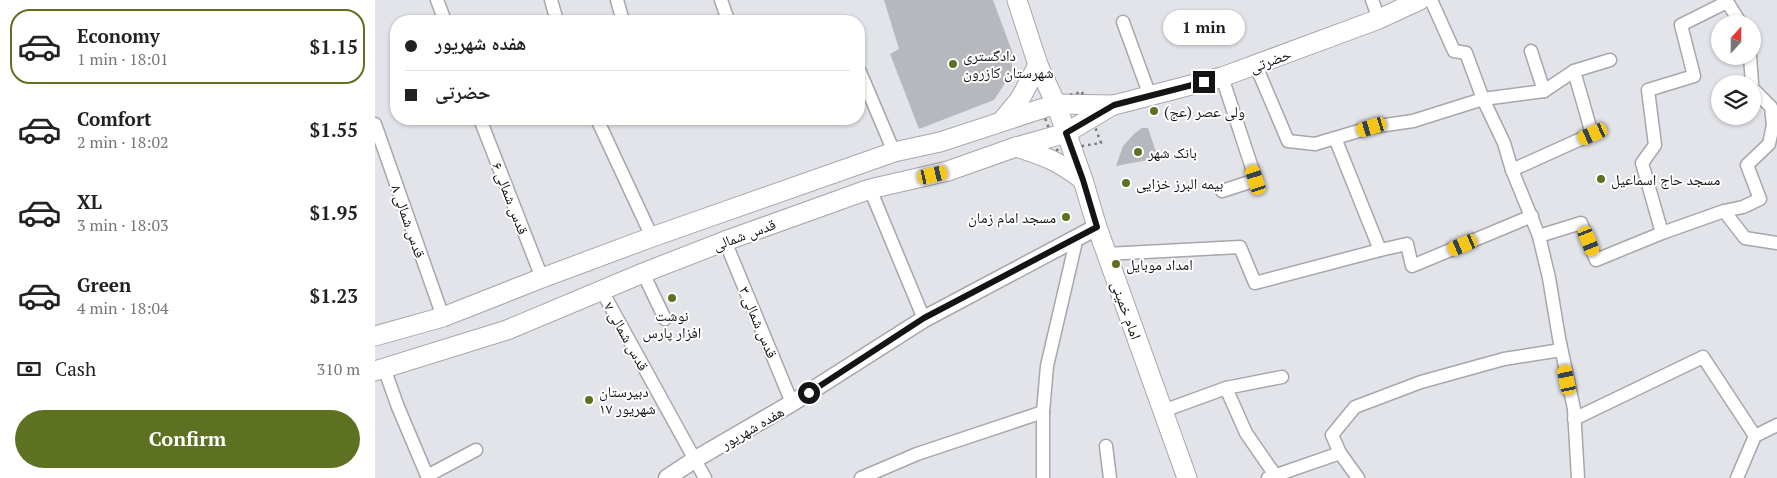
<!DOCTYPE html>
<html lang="en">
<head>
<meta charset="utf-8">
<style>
  body { margin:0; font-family:"PT Serif","Noto Naskh Arabic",serif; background:#f2f2f2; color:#222; height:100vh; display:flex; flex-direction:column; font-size:19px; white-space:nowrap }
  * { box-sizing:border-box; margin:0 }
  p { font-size:16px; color:#767676 }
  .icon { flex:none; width:28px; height:28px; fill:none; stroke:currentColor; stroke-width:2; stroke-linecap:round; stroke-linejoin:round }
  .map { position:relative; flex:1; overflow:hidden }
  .side { display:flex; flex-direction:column; background:#fff; width:375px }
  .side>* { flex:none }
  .top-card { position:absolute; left:15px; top:15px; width:475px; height:110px; border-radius:20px; box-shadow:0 1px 4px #0004; display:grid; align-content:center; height:110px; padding:0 15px; background:#fff }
  .needle { width:32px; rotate:21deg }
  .tools { position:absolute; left:1336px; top:15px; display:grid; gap:10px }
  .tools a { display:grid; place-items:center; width:50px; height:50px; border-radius:50%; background:#fff; box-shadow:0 1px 4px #0004; font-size:25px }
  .end { position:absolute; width:22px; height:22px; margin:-11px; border:6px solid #141416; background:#fff; box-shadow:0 0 0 2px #fff }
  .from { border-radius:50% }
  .bubble { position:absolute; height:35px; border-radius:18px; background:#fff; box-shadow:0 1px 4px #0004; font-size:16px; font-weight:600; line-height:35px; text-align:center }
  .car { position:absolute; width:15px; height:30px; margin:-15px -8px; border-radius:6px; box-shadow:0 0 4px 1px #0007; background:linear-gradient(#f5c518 24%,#345 0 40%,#f5c518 0 76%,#345 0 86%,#f5c518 0) }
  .top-card b { display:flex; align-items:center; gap:18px; height:48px; font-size:19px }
  .top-card b+b { border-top:1px solid #e0e0e0 }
  .top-card i { width:12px; height:12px; background:#222 }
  ul { padding:9px 0 0; list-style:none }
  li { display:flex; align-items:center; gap:15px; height:75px; margin:0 10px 8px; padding:0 5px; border:2px solid transparent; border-radius:20px }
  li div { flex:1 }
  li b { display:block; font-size:19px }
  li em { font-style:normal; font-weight:600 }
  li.on { border-color:#5d7121 }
  li>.icon { width:45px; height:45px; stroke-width:1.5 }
  .pay { display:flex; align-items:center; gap:12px; height:55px; padding:0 15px; font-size:19px }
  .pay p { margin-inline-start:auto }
  .primary-button { display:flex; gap:10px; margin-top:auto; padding:10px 15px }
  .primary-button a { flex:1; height:58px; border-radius:30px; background:#5d7121; color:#fff; font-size:20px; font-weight:600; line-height:58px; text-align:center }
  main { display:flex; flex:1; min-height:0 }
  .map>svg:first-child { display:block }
</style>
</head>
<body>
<main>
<section class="side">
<ul>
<li class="on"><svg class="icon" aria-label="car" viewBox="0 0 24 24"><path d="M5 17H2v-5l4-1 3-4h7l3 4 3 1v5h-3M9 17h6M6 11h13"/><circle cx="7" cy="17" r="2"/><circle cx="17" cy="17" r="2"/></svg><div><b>Economy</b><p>1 min · 18:01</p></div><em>$1.15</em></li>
<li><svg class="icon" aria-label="car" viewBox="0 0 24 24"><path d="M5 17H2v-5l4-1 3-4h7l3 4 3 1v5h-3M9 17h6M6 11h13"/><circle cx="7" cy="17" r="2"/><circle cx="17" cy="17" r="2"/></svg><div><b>Comfort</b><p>2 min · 18:02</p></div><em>$1.55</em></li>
<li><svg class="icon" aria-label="car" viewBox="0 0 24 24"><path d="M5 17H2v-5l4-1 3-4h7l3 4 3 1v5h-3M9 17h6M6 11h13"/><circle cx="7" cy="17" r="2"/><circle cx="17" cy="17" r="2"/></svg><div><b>XL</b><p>3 min · 18:03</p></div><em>$1.95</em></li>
<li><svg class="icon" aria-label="car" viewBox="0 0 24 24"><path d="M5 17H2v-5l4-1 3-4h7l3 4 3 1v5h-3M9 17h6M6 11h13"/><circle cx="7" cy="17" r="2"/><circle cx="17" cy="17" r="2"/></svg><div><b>Green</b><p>4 min · 18:04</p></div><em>$1.23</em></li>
</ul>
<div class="pay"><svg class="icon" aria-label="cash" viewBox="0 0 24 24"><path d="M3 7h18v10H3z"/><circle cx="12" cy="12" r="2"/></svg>Cash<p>310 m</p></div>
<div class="primary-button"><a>Confirm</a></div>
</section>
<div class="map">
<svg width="1402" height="478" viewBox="0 0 1402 478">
  <rect width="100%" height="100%" fill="#e2e4e9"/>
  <!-- building -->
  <g fill="#b6b8bd">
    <path d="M509 0H618L638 54 636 74 619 100 544 129 515 54 524 49Z"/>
    <path d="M767 128H773L783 158 741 166 748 146 759 134Z"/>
  </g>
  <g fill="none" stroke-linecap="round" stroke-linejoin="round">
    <!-- minor casing -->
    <g stroke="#a6a7ac" stroke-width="15">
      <g id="minor">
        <path d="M62 0 70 21"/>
        <path d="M176 0 182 21"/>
        <path d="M242 0 248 21"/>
        <path d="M346 0 353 20"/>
        <path d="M997 0 1004 19"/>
        <path d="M1056 0 1079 51 1091 53 1108 99 1129 143 1137 170 1164 236 1174 278 1184 338 1199 409 1203 478"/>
        <path d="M1351 0 1366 24"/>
        <path d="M748 22 775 96"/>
        <path d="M1156 51 1169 91"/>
        <path d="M1375 56 1377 84"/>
        <path d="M881 66 913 141 940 144 997 127 1038 121 1108 99 1169 91 1199 71 1235 60"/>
        <path d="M485 72 519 152"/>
        <path d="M847 77 881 180 847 191"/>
        <path d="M1378 89 1396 107 1398 125 1394 144 1372 165 1385 199 1368 207 1349 211 1370 238 1402 243"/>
        <path d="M105 119 167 278"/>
        <path d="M222 119 277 237"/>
        <path d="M0 124 68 317"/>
        <path d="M960 138 1005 250"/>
        <path d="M1137 170 1217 134 1199 71"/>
        <path d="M495 189 549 319"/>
        <path d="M1287 233 1267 163 1280 145 1273 90 1319 76 1306 25 1352 2"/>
        <path d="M1164 236 1206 223 1221 260 1287 233 1349 211"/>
        <path d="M350 241 417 403"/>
        <path d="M731 254 865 247 880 283 1005 250 1032 244 1037 266 1157 216"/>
        <path d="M268 273 290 319"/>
        <path d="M227 291 330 478"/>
        <path d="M9 368 23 407 53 478"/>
        <path d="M851 388 871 433 900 475"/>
        <path d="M788 411 851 388 907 377"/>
        <path d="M1199 419 1328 357 1380 436"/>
        <path d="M731 446 735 478"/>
        <path d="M965 453 983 478"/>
        <path d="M52 476 101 450"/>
        <path d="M486 478 542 454 668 412"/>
        <path d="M668 478V412L672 366 702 237"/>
        <path d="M893 478 965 453 957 435 980 407 1046 382 1129 359 1186 350"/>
        <path d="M1362 478 1380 436 1402 425"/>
      </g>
    </g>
    <!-- tertiary casing -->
    <g stroke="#a6a7ac" stroke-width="19">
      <path id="tertiary" d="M292 478 319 460 417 403 549 319 722 227"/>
    </g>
    <!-- secondary casing -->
    <g stroke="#a6a7ac" stroke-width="21">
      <g id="secondary">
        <path d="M642 0 663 65 681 104 708 180 722 227 812 478"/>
        <path d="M626 122 645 99 663 65"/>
        <path d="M641 147C670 156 683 161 708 180"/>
        <path d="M0 336 68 317 167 278 277 237 519 152 565 142 681 104 739 105 847 77 1004 19 1045 0"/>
        <path d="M0 371 132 330 268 273 350 241 495 189 573 171 641 147 691 133 738 105"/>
      </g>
    </g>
    <!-- path -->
    <path stroke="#77787b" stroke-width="2.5" stroke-dasharray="2.5 4" stroke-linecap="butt" d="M707 92 726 143 682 150 664 102Z"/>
    <!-- minor -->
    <use href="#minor" stroke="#fff" stroke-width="12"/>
    <!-- tertiary -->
    <use href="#tertiary" stroke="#fff" stroke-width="16"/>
    <!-- secondary -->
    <use href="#secondary" stroke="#fff" stroke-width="19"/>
  </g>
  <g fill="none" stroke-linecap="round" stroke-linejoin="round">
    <!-- route -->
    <path stroke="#141416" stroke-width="6" d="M434 393 549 318 722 227 708 180 691 133 739 105 829 82"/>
  </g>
  <!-- markers -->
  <g fill="#5d7121" stroke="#fff" stroke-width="2">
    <circle cx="578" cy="64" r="5"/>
    <circle cx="779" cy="111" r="5"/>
    <circle cx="763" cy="152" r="5"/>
    <circle cx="1226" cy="179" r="5"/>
    <circle cx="751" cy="183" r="5"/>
    <circle cx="691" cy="217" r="5"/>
    <circle cx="741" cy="264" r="5"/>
    <circle cx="297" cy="298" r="5"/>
    <circle cx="214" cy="400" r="5"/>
  </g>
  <g text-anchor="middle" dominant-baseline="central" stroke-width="4" stroke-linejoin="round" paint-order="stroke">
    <!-- poi labels -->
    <g font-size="15" fill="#141416" stroke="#fff" text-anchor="start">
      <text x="588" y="55">دادگستری<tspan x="588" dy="17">شهرستان کازرون</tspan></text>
      <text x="789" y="111">ولی عصر (عج)</text>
      <text x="773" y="152">بانک شهر</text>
      <text x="1236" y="179">مسجد حاج اسماعیل</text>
      <text x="761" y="183">بیمه البرز خزایی</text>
      <text x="681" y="217" text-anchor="end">مسجد امام زمان</text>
      <text x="751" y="264">امداد موبایل</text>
      <text x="297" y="315" text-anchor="middle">نوشت<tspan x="297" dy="17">افزار پارس</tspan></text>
      <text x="224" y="391">دبیرستان<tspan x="224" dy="17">۱۷ شهریور</tspan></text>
    </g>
    <!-- street labels -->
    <g font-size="15" fill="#141416" stroke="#fff">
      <text transform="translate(895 60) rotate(-20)">حضرتی</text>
      <text transform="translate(136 198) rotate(69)">قدس شمالی ۶</text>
      <text transform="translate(34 221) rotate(71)">قدس شمالی ۸</text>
      <text transform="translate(369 234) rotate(-20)">قدس شمالی</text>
      <text transform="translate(752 310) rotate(70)">امام خمینی</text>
      <text transform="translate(384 322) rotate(67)">۳ قدس شمالی</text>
      <text transform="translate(252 336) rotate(61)">۷ قدس شمالی</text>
      <text transform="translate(377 427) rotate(-30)">هفده شهریور</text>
    </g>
  </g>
</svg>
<div class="tools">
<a><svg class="needle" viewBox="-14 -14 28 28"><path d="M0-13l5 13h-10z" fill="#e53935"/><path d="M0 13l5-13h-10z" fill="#767676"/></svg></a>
<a><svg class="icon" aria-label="layers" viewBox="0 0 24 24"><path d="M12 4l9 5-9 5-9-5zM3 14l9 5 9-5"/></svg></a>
</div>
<i class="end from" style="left:434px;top:393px"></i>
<i class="end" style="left:829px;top:82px"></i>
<div class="bubble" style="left:788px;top:10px;width:82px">1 min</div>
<i class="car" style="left:997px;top:127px;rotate:253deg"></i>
<i class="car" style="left:1218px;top:134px;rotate:246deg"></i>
<i class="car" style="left:558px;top:175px;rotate:77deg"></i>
<i class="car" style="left:881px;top:180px;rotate:342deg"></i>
<i class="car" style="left:1214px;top:241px;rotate:158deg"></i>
<i class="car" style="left:1088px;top:245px;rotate:247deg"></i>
<i class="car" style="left:1192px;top:380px;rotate:348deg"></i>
<div class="top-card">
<b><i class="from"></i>هفده شهریور</b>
<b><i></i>حضرتی</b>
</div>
</div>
</main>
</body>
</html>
